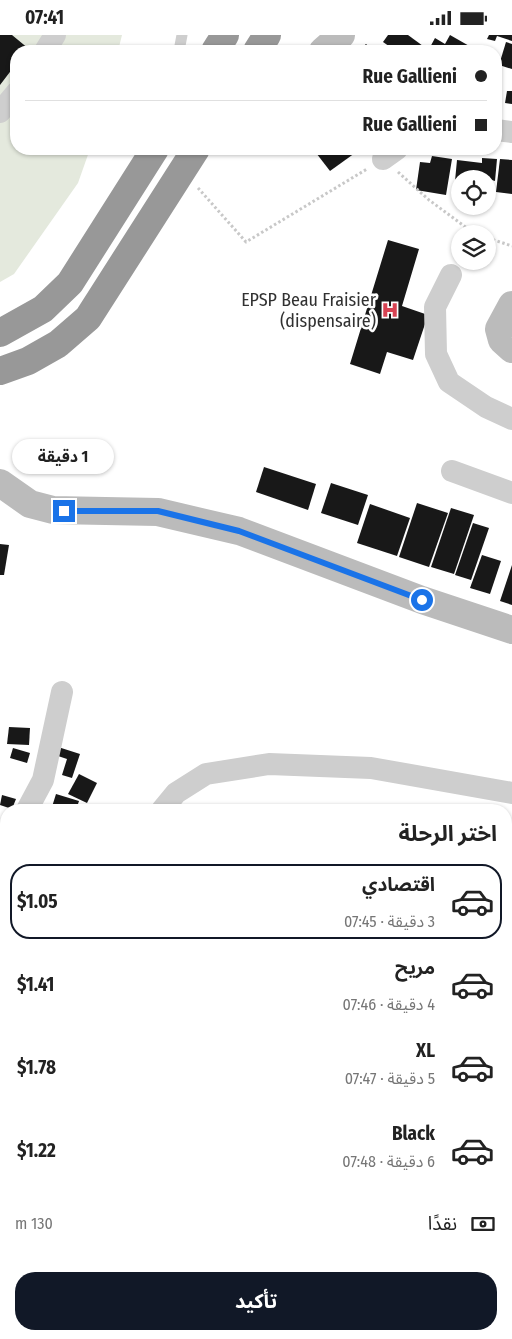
<!DOCTYPE html>
<html lang="ar">
<head>
<meta charset="utf-8">
<style>
  body { margin:0; font-family:"Fira Sans Condensed","Noto Sans Arabic",sans-serif; background:#f6f6f6; color:#222; direction:rtl; height:100vh; display:flex; flex-direction:column; font-size:19px; white-space:nowrap }
  * { box-sizing:border-box; margin:0 }
  p { font-size:16px; color:#767676 }
  .icon { flex:none; width:28px; height:28px; fill:none; stroke:currentColor; stroke-width:2; stroke-linecap:round; stroke-linejoin:round }
  .map { position:relative; flex:1; overflow:hidden; direction:ltr }
  .side { position:absolute; left:0px; top:769px; width:512px; height:536px; display:flex; flex-direction:column; background:#fff; border-radius:20px 20px 0 0; box-shadow:0 1px 4px #0004; direction:rtl }
  .side>* { flex:none }
  .hud { position:absolute; left:10px; top:10px; width:492px; height:110px; border-radius:20px; box-shadow:0 1px 4px #0004; direction:rtl; display:grid; align-content:center; height:110px; padding:0 15px; background:#fff }
  .controls { position:absolute; left:451px; top:135px; display:grid; gap:10px }
  .controls a { display:grid; place-items:center; width:45px; height:45px; border-radius:50%; background:#fff; box-shadow:0 1px 4px #0004; font-size:25px }
  .end { position:absolute; width:22px; height:22px; margin:-11px; border:6px solid #1a73e8; background:#fff; box-shadow:0 0 0 2px #fff }
  .from { border-radius:50% }
  .bubble { position:absolute; height:35px; border-radius:18px; background:#fff; box-shadow:0 1px 4px #0004; font-size:16px; font-weight:700; line-height:35px; text-align:center; direction:rtl }
  .hud b { display:flex; align-items:center; gap:18px; height:48px; font-size:19px }
  .hud b+b { border-top:1px solid #e0e0e0 }
  .hud i { width:12px; height:12px; background:#222 }
  ul { padding:0; list-style:none }
  li { display:flex; align-items:center; gap:15px; height:75px; margin:0 10px 8px; padding:0 5px; border:2px solid transparent; border-radius:20px }
  li div { flex:1 }
  li b { display:block; font-size:19px }
  li em { font-style:normal; font-weight:700 }
  li.selected { border-color:#111827 }
  li>.icon { width:45px; height:45px; stroke-width:1.5 }
  h2 { padding:0 15px; font-size:22px; line-height:60px }
  .pay { display:flex; align-items:center; gap:12px; height:55px; padding:0 15px; font-size:19px }
  .pay p { margin-inline-start:auto }
  .button { display:flex; gap:10px; margin-top:auto; padding:10px 15px }
  .button a { flex:1; height:58px; border-radius:20px; background:#111827; color:#fff; font-size:20px; font-weight:700; line-height:58px; text-align:center }
  .status { display:flex; justify-content:space-between; align-items:center; height:35px; padding:0 25px; background:#fff; direction:ltr }
  .status svg { height:14px; fill:currentColor }
  .map>svg:first-child { display:block }
</style>
</head>
<body>
<div class="status"><b>07:41</b><svg viewBox="0 0 49 12"><path d="M0 12V9h3v3zM5 12V6h3v6zM10 12V3h3v9zM15 12V0h3v12zM26 1h20v11H26zM47 4h2v5h-2z"/></svg></div>
<div class="map">
<svg width="512" height="1304" viewBox="0 0 512 1304">
  <rect width="100%" height="100%" fill="#fff"/>
  <!-- green -->
  <path fill="#e4e9dd" d="M0 0H122L118 16H16V114H90L78 148 14 239 0 247Z"/>
  <!-- building -->
  <g fill="#181818">
    <path d="M0 0H12L29 14 27 16H16V29L0 50Z"/>
    <path d="M388 0H408L423 11 419 16H396L383 7Z"/>
    <path d="M450 0 478 16H428L435 3 445 9Z"/>
    <path d="M489 0H512V6L497 1 495 6 487 4Z"/>
    <path d="M506 7 512 9V34L499 30Z"/>
    <path d="M366 9 374 16H358Z"/>
    <path d="M507 56H512V69L505 68Z"/>
    <path d="M313 114H352L355 118 330 136Z"/>
    <path d="M432 121 452 124 446 160 416 155 420 127 430 128Z"/>
    <path d="M482 123 497 124 495 146 488 144H460V147L455 146 457 125 482 128Z"/>
    <path d="M500 124 512 125V159L496 157Z"/>
    <path d="M388 205 419 214 402 271 428 280 413 325 387 317 380 339 350 329Z"/>
    <path d="M264 432 316 449 308 475 256 457Z"/>
    <path d="M331 448 368 460 358 490 321 478Z"/>
    <path d="M417 468 448 478 429 532 399 522Z"/>
    <path d="M370 469 410 483 397 521 357 508Z"/>
    <path d="M451 473 474 480 454 539 431 532Z"/>
    <path d="M473 488 489 493 471 545 455 540Z"/>
    <path d="M0 509 9 510 4 540H0Z"/>
    <path d="M482 520 501 526 490 559 470 553Z"/>
    <path d="M512 530V570L500 566Z"/>
    <path d="M9 692 30 693 29 710 7 709Z"/>
    <path d="M55 711 80 719 72 743 62 740 67 724 52 719Z"/>
    <path d="M13 713 30 718 27 728 10 723Z"/>
    <path d="M79 739 97 748 87 768 68 759Z"/>
    <path d="M56 759 79 766 76 775H51Z"/>
    <path d="M2 760 16 764 12 774 0 770Z"/>
    <path d="M0 856 6 859V889L1 887 5 876 0 875Z"/>
    <path d="M6 1122V1179L0 1180V1124Z"/>
  </g>
  <g fill="none" stroke-linecap="round" stroke-linejoin="round">
    <!-- path -->
    <g stroke="#c8c8c8" stroke-width="3" stroke-dasharray="2.5 2.5" stroke-linecap="butt">
      <path d="M398 137 429 165 475 199"/>
      <path d="M198 153 246 207 367 134"/>
      <path d="M488 203 512 211"/>
    </g>
    <!-- lane -->
    <path stroke="#cecece" stroke-width="11" d="M179 16 182 0"/>
    <!-- street -->
    <g stroke="#cecece" stroke-width="22">
      <path d="M45 16 55 0"/>
      <path d="M0 77 16 58"/>
      <path d="M496 95 512 97"/>
      <path d="M383 124 397 114"/>
      <path d="M451 240 435 272 436 319 449 347 486 372 512 384"/>
      <path d="M452 436 512 458"/>
      <path d="M27 775 43 745 62 657"/>
      <path d="M162 775 176 758 206 739 269 729 371 733 512 758"/>
      <path d="M0 824 6 813"/>
      <path d="M0 902H5"/>
      <path d="M506 1142 512 1144"/>
      <path d="M506 1180H512"/>
      <path d="M113 1299 114 1304"/>
    </g>
    <!-- secondary -->
    <g stroke="#bbb" stroke-width="28">
      <path d="M323 16 341 0"/>
      <path d="M512 270 499 294 502 305 512 314"/>
      <path d="M0 448 30 469 53 475 158 477 239 496 422 565 512 595"/>
    </g>
    <!-- highway -->
    <g stroke="#989898" stroke-width="28">
      <path d="M215 16 225 0"/>
      <path d="M257 16 267 0"/>
      <path d="M0 298 43 274 70 248 155 114"/>
      <path d="M0 336 28 326 58 309 88 283 196 114"/>
    </g>
  </g>
  <g fill="none" stroke-linecap="round" stroke-linejoin="round">
    <!-- route -->
    <path stroke="#1a73e8" stroke-width="6" d="M64 476H158L239 496 422 565"/>
  </g>
  <!-- icons -->
  <defs>
    <g id="hospital-bare" transform="scale(1.35)"><path d="M-5-5h3v3.5h4V-5h3V5h-3V1.5h-4V5h-3Z" fill="#d84353" stroke="#fff" stroke-width="2.5" paint-order="stroke"/></g>
  </defs>
  <g fill-rule="evenodd">
    <use href="#hospital-bare" x="390" y="275"/>
  </g>
  <g text-anchor="middle" dominant-baseline="central" stroke-width="5" stroke-linejoin="round" paint-order="stroke">
    <!-- poi labels -->
    <g font-size="18" fill="#313131" stroke="#fff" text-anchor="end">
      <text x="376" y="265">EPSP Beau Fraisier<tspan x="376" dy="21">(dispensaire)</tspan></text>
    </g>
  </g>
</svg>
<div class="controls">
<a><svg class="icon" aria-label="locate" viewBox="0 0 24 24"><circle cx="12" cy="12" r="6"/><path d="M12 2v4M12 18v4M2 12h4M18 12h4"/></svg></a>
<a><svg class="icon" aria-label="layers" viewBox="0 0 24 24"><path d="M12 4l9 5-9 5-9-5zM3 14l9 5 9-5"/></svg></a>
</div>
<i class="end from" style="left:422px;top:565px"></i>
<i class="end" style="left:64px;top:476px"></i>
<div class="bubble" style="left:12px;top:404px;width:102px">1 دقيقة</div>
<div class="hud">
<b><i class="from"></i>Rue Gallieni</b>
<b><i></i>Rue Gallieni</b>
</div>
<section class="side">
<h2>اختر الرحلة</h2>
<ul>
<li class="selected"><svg class="icon" aria-label="car" viewBox="0 0 24 24"><path d="M5 17H2v-5l4-1 3-4h7l3 4 3 1v5h-3M9 17h6M6 11h13"/><circle cx="7" cy="17" r="2"/><circle cx="17" cy="17" r="2"/></svg><div><b>اقتصادي</b><p>3 دقيقة · 07:45</p></div><em>$1.05</em></li>
<li><svg class="icon" aria-label="car" viewBox="0 0 24 24"><path d="M5 17H2v-5l4-1 3-4h7l3 4 3 1v5h-3M9 17h6M6 11h13"/><circle cx="7" cy="17" r="2"/><circle cx="17" cy="17" r="2"/></svg><div><b>مريح</b><p>4 دقيقة · 07:46</p></div><em>$1.41</em></li>
<li><svg class="icon" aria-label="car" viewBox="0 0 24 24"><path d="M5 17H2v-5l4-1 3-4h7l3 4 3 1v5h-3M9 17h6M6 11h13"/><circle cx="7" cy="17" r="2"/><circle cx="17" cy="17" r="2"/></svg><div><b>XL</b><p>5 دقيقة · 07:47</p></div><em>$1.78</em></li>
<li><svg class="icon" aria-label="car" viewBox="0 0 24 24"><path d="M5 17H2v-5l4-1 3-4h7l3 4 3 1v5h-3M9 17h6M6 11h13"/><circle cx="7" cy="17" r="2"/><circle cx="17" cy="17" r="2"/></svg><div><b>Black</b><p>6 دقيقة · 07:48</p></div><em>$1.22</em></li>
</ul>
<div class="pay"><svg class="icon" aria-label="cash" viewBox="0 0 24 24"><path d="M3 7h18v10H3z"/><circle cx="12" cy="12" r="2"/></svg>نقدًا<p>130 m</p></div>
<div class="button"><a>تأكيد</a></div>
</section>
</div>
</body>
</html>
